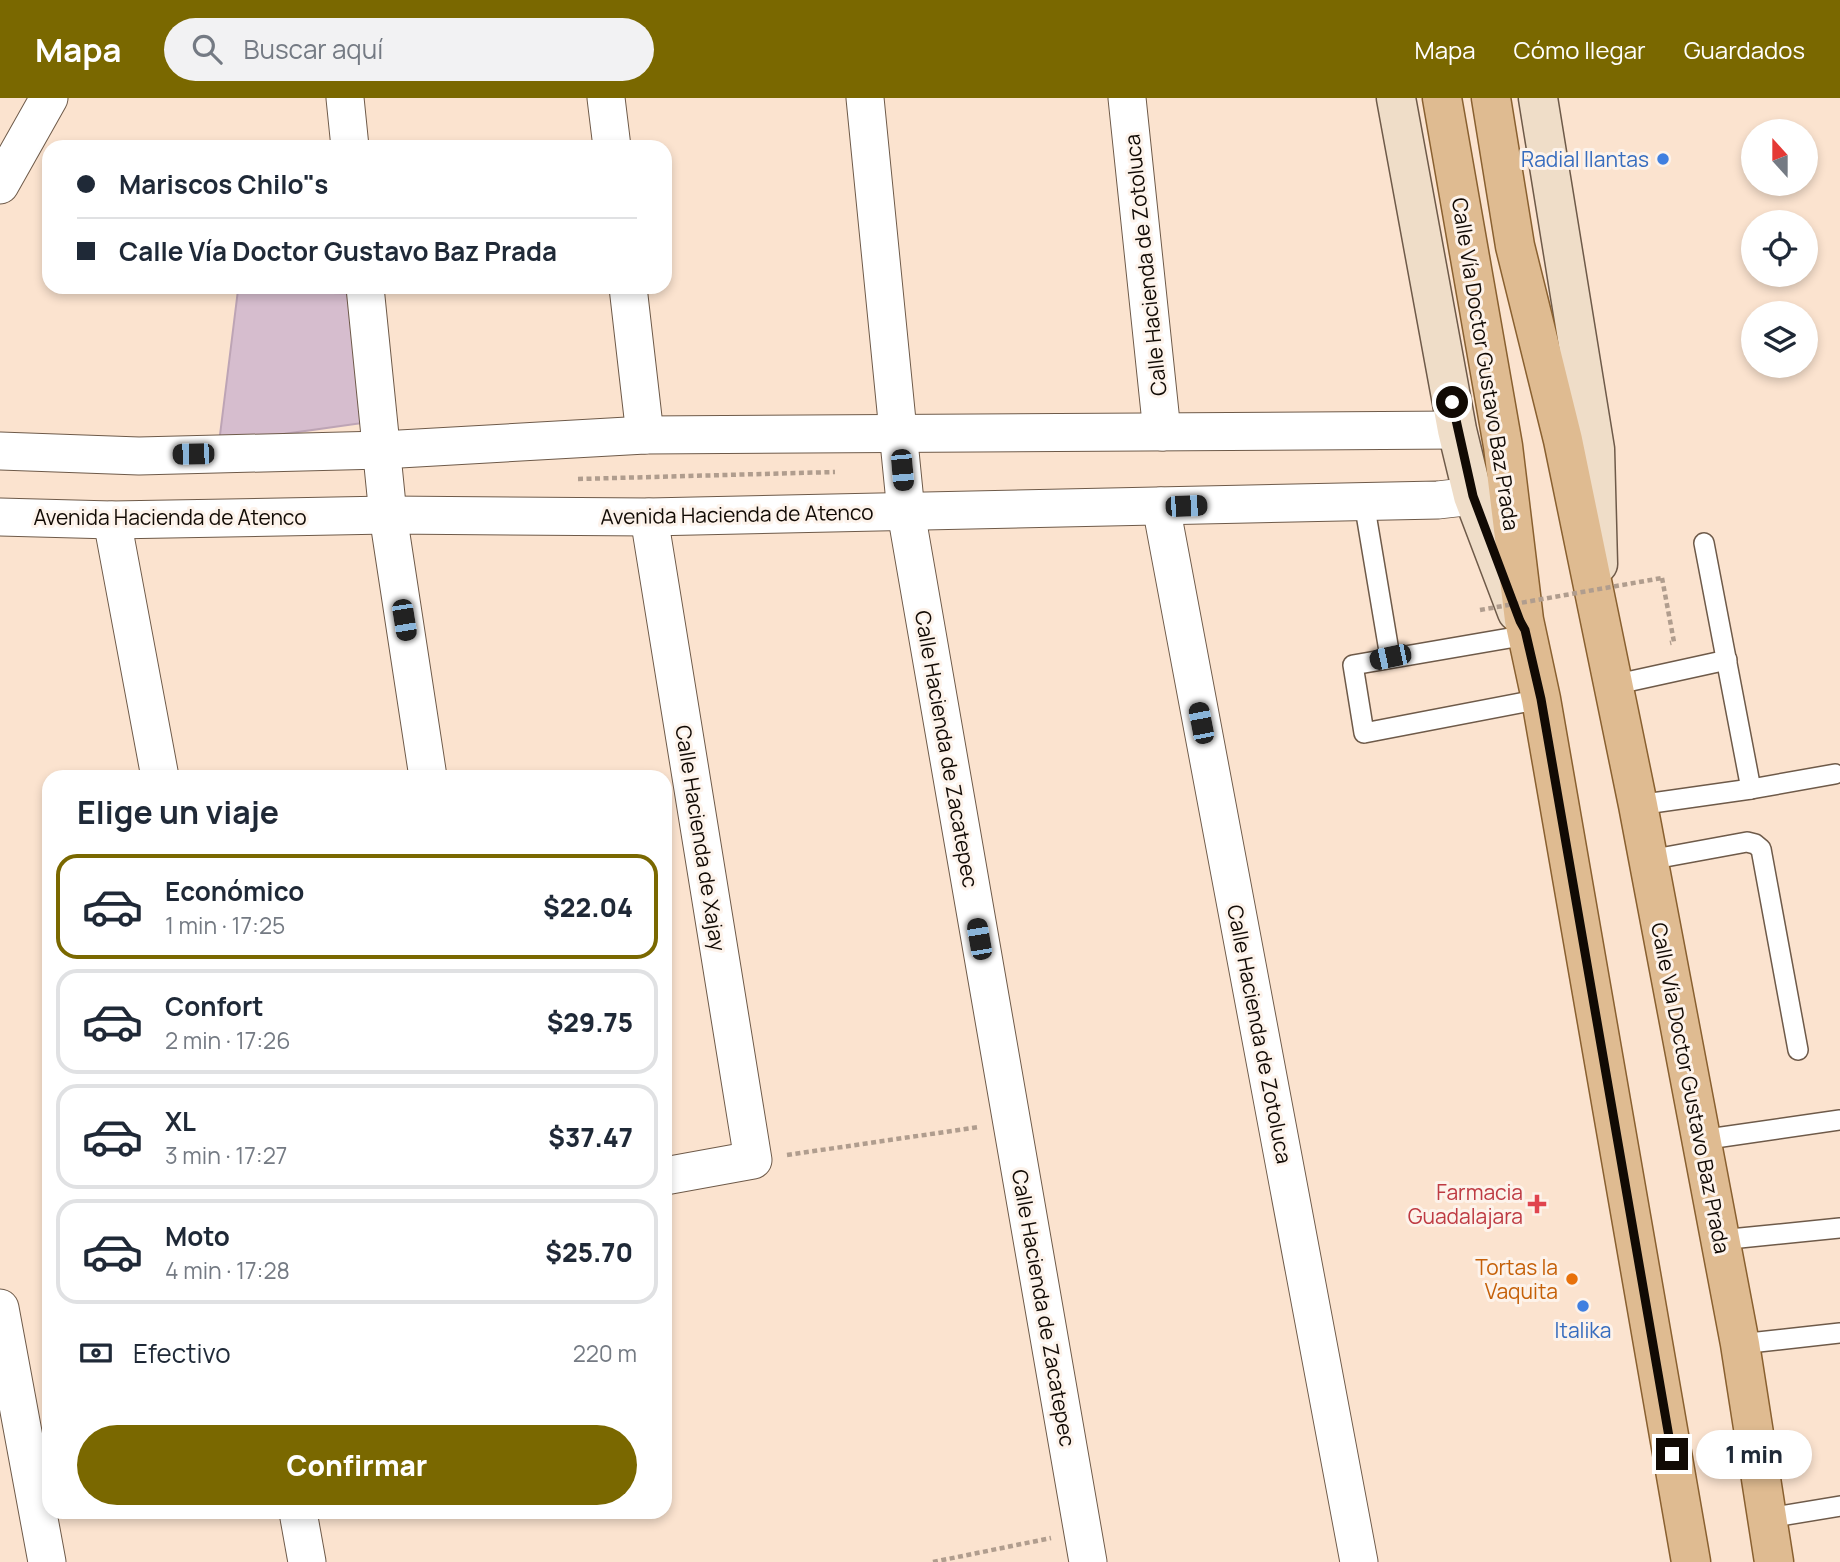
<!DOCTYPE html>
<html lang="es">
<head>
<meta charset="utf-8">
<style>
  body { margin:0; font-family:Manrope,sans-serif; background:#f2f2f3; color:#1f2937; height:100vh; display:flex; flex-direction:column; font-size:26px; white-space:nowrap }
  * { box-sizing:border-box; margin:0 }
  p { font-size:23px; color:#747a83 }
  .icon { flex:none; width:38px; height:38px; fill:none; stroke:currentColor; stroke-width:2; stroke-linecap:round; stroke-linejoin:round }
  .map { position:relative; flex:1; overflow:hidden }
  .sheet { position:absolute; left:42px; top:672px; width:630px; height:749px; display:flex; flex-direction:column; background:#fff; border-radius:21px; box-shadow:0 4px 10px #0003 }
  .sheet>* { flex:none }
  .guide { position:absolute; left:42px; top:42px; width:630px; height:154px; border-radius:21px; box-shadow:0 4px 10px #0003; display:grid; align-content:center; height:154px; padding:0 35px; background:#fff }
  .needle { width:46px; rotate:339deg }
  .fabs { position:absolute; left:1741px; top:21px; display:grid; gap:14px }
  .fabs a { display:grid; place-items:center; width:77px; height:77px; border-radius:50%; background:#fff; box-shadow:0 4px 10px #0003; font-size:35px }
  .end { position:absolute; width:32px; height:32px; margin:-16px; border:9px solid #110a04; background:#fff; box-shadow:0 0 0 4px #fff }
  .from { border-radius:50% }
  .bubble { position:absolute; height:49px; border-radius:24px; background:#fff; box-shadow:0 4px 10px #0003; font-size:23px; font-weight:800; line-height:49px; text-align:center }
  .car { position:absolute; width:21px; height:42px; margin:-21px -10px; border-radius:9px; box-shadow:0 0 5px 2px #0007; background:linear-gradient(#222 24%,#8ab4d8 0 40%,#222 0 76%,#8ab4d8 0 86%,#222 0) }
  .guide b { display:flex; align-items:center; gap:24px; height:66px; font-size:26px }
  .guide b+b { border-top:2px solid #e0e1e3 }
  .guide i { width:18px; height:18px; background:#1f2937 }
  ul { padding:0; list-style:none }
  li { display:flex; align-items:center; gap:21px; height:105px; margin:0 14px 10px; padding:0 21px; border:4px solid #e0e1e3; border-radius:21px }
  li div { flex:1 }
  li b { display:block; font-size:26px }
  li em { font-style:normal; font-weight:800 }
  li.on { border-color:#7a6800 }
  li>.icon { width:63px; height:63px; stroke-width:1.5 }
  h2 { padding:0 35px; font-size:32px; line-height:84px }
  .pay { display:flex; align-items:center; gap:18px; height:77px; padding:0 35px; font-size:26px }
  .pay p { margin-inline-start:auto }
  .primary-button { display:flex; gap:14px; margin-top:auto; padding:14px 35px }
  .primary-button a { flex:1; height:80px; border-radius:42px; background:#7a6800; color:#fff; font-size:28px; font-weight:800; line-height:80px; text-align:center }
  header { display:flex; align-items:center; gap:42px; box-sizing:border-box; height:98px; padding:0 35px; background:#7a6800; color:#fff }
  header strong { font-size:33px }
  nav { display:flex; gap:38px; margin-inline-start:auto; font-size:24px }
  .search { width:490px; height:63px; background:#f2f2f3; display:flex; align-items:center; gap:18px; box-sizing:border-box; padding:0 24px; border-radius:38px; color:#747a83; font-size:26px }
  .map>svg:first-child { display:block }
</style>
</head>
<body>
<header>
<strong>Mapa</strong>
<div class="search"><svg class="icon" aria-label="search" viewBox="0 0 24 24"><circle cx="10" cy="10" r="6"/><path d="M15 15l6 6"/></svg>Buscar aquí</div>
<nav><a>Mapa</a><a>Cómo llegar</a><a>Guardados</a></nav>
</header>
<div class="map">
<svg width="1840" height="1464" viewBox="0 0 1840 1464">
  <rect width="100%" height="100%" fill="#fbe3cf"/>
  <!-- building -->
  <path fill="#d6bdce" stroke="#bda4b5" stroke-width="2" d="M238 192 365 196 377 323 219 345Z"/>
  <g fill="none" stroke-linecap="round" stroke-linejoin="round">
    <!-- service casing -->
    <g stroke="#6e5a49" stroke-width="22">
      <g id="service">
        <path d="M1364 404 1390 559"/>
        <path d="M1704 445 1751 691"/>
        <path d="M1527 537 1353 567 1364 635 1541 601"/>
        <path d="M1613 587 1727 562"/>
        <path d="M1638 707 1751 691 1835 676"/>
        <path d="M1649 762 1747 744 1755 746 1761 751 1798 952"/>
        <path d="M1701 1042 1840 1022"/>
        <path d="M1720 1142 1840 1130"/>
        <path d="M1740 1246 1840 1235"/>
        <path d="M1768 1420 1840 1408"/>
      </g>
    </g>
    <!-- minor casing -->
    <g stroke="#6e5a49" stroke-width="39">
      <g id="minor">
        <path d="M345 0 350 49"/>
        <path d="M606 0 612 49"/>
        <path d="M865 0 906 414 1088 1464"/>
        <path d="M1127 0 1162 334"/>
        <path d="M0 87 49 0"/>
        <path d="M365 189 388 417 428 679"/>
        <path d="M628 189 645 337"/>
        <path d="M0 353 139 358 382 352 645 337 1457 332"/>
        <path d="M1161 408 1359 1464"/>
        <path d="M0 419 112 422 388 417 649 419 1438 402 1473 398"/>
        <path d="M649 419 753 1062 665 1078"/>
        <path d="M112 422 160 679"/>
        <path d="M0 1210 47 1464"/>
        <path d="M298 1414 307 1464"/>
      </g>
    </g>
    <!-- secondary casing -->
    <g stroke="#6e5a49" stroke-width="41">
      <g id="secondary">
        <path d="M1396 0 1457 332 1473 398 1517 514"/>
        <path d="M1538 0 1595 351 1598 466"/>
      </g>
    </g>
    <!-- primary casing -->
    <g stroke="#896030" stroke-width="41">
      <g id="primary">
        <path d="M1442 0 1503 348 1524 522 1541 601 1691 1464"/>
        <path d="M1491 0 1515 148 1563 342 1638 707 1740 1246 1774 1464"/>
      </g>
    </g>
    <!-- path -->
    <g stroke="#b09d8e" stroke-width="4.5" stroke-dasharray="5 3.5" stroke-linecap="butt">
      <path d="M578 381 835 374"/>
      <path d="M1662 480 1674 544 1670 545"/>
      <path d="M787 1057 979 1029"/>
      <path d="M933 1464 1051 1440"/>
    </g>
    <!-- service -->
    <use href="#service" stroke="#fff" stroke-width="19"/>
    <!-- minor -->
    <use href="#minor" stroke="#fff" stroke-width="37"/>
    <!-- secondary -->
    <use href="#secondary" stroke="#efddc8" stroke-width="38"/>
    <!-- primary -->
    <use href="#primary" stroke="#dfbb91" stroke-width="38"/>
    <!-- path-bridge -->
    <path stroke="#b09d8e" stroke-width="4.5" stroke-dasharray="5 3.5" stroke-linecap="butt" d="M1480 512 1662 480"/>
  </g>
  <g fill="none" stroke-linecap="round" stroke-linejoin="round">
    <!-- route -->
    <path stroke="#110a04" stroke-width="9" d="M1452 304 1473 398 1520 523 1525 532 1541 601 1672 1356"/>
  </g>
  <!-- markers -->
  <g fill="#3f7fe0" stroke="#fdf3eb" stroke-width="2.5">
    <circle cx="1663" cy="61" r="7"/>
    <circle cx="1583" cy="1208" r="7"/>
  </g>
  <path fill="#e0444e" stroke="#fdf3eb" stroke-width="2.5" d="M1533.5 1095.5h7v7h7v7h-7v7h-7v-7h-7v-7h7z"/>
  <circle fill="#e8710a" stroke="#fdf3eb" stroke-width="2.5" cx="1572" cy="1181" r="7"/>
  <g text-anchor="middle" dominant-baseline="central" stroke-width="6" stroke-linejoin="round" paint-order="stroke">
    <!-- shop labels -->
    <g font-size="21" fill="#366cbe" stroke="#fdf3eb" text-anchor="end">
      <text x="1649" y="61">Radial llantas</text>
      <text x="1583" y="1232" text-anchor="middle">Italika</text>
    </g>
    <!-- street labels -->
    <g font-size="21" fill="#110a04" stroke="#fdf3eb">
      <text transform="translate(1145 167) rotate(-96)">Calle Hacienda de Zotoluca</text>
      <text transform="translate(1486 266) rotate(81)">Calle Vía Doctor Gustavo Baz Prada</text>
      <text transform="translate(737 416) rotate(-1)">Avenida Hacienda de Atenco</text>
      <text x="170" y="419">Avenida Hacienda de Atenco</text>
      <text transform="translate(947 651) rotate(80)">Calle Hacienda de Zacatepec</text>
      <text transform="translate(701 740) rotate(81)">Calle Hacienda de Xajay</text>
      <text transform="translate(1260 936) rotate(79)">Calle Hacienda de Zotoluca</text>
      <text transform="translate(1691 990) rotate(79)">Calle Vía Doctor Gustavo Baz Prada</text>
      <text transform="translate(1044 1210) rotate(80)">Calle Hacienda de Zacatepec</text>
    </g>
    <!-- health labels -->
    <g font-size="21" fill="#be3a42" stroke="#fdf3eb" text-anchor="end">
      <text x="1523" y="1094">Farmacia<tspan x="1523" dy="24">Guadalajara</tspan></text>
    </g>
    <!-- food labels -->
    <g font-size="21" fill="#c56008" stroke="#fdf3eb" text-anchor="end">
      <text x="1558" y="1169">Tortas la<tspan x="1558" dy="24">Vaquita</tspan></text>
    </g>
  </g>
</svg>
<div class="fabs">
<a><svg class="needle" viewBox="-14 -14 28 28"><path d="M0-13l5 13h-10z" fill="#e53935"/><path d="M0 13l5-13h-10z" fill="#747a83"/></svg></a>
<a><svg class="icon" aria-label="locate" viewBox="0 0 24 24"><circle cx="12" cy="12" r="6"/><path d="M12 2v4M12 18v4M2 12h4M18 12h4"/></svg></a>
<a><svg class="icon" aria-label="layers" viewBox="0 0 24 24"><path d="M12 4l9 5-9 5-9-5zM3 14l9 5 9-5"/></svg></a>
</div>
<i class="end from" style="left:1452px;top:304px"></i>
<i class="end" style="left:1672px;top:1356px"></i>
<div class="bubble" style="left:1696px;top:1332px;width:116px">1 min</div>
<i class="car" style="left:193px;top:356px;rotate:269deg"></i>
<i class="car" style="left:902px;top:372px;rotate:175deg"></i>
<i class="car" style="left:1186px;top:408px;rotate:88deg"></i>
<i class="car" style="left:404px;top:522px;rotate:171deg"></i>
<i class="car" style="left:1390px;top:559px;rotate:258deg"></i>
<i class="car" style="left:1201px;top:625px;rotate:349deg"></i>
<i class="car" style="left:979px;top:841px;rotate:350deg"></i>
<div class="guide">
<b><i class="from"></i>Mariscos Chilo&quot;s</b>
<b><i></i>Calle Vía Doctor Gustavo Baz Prada</b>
</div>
<section class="sheet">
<h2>Elige un viaje</h2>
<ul>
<li class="on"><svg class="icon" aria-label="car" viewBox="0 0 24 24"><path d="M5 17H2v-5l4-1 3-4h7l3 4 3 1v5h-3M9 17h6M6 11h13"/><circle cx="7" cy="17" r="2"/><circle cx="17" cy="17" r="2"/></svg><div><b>Económico</b><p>1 min · 17:25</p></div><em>$22.04</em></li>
<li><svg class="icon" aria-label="car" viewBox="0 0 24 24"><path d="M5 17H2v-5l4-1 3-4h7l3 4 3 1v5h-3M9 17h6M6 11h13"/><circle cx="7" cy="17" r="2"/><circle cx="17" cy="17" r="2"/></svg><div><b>Confort</b><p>2 min · 17:26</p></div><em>$29.75</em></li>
<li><svg class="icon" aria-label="car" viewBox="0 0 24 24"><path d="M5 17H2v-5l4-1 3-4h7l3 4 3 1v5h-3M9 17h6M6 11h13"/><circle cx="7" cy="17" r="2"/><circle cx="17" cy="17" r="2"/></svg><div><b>XL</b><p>3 min · 17:27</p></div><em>$37.47</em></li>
<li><svg class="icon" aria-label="car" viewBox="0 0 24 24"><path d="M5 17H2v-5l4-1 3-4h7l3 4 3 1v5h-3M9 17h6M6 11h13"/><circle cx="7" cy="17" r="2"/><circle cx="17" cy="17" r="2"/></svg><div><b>Moto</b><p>4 min · 17:28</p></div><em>$25.70</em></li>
</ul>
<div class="pay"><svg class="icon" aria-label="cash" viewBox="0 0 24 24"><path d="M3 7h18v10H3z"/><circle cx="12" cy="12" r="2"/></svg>Efectivo<p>220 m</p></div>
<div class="primary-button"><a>Confirmar</a></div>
</section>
</div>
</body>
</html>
